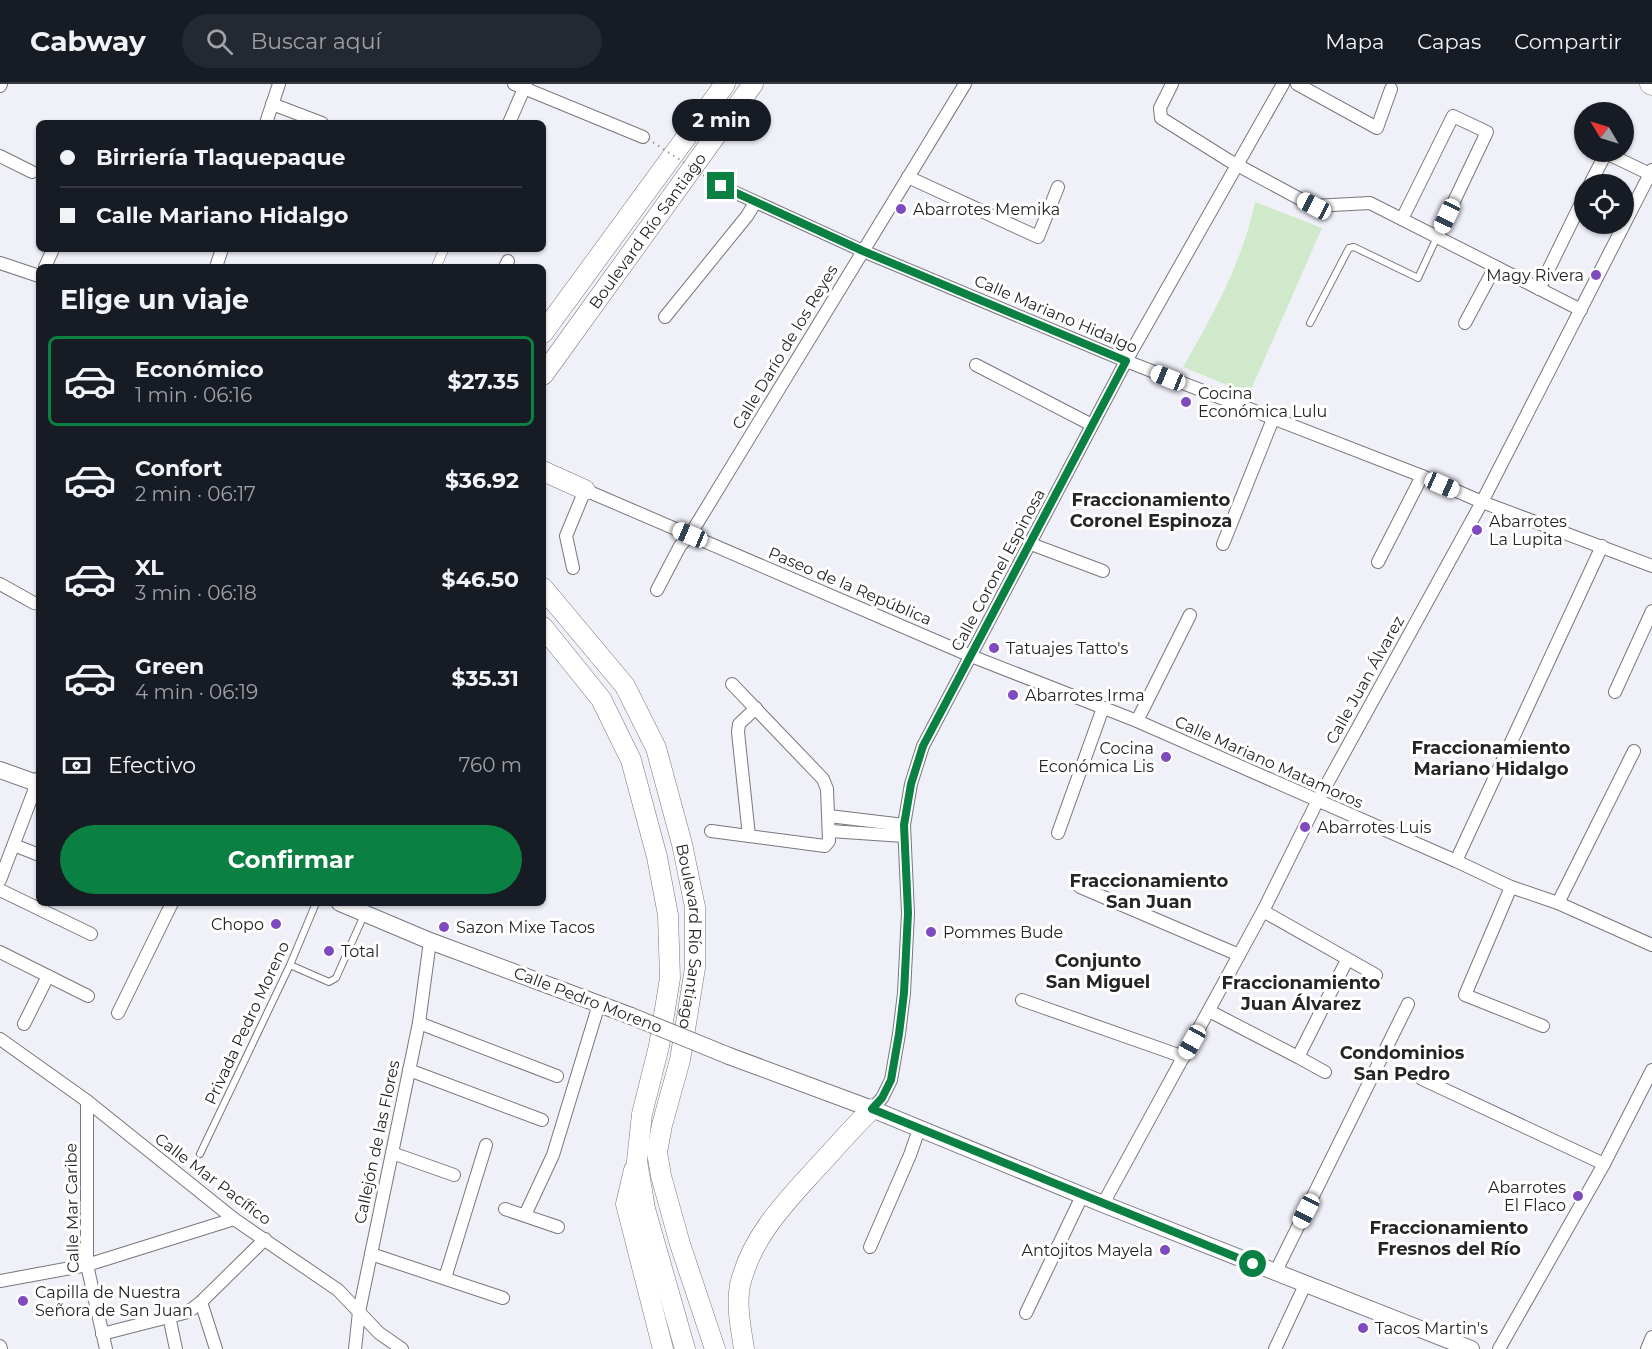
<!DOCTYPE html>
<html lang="es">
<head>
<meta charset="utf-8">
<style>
  body { margin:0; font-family:Montserrat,sans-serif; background:#242831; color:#f1f3f6; height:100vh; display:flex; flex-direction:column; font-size:22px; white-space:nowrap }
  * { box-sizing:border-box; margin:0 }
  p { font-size:20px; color:#9ea1a6 }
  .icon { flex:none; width:33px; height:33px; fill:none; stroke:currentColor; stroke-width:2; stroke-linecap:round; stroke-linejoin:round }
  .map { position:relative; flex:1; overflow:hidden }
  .side { position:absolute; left:36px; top:180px; width:510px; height:642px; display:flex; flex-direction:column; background:#171b24; border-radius:9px; box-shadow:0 2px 4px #0004 }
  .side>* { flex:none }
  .hud { position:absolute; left:36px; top:36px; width:510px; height:132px; border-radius:9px; box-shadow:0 2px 4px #0004; display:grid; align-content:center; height:132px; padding:0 24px; background:#171b24 }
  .needle { width:39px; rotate:308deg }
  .controls { position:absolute; left:1574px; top:18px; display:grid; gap:12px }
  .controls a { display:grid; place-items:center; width:60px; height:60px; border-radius:50%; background:#171b24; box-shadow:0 2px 4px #0004; font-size:30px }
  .end { position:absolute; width:27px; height:27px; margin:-14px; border:8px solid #0b8043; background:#fff; box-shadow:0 0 0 3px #fff }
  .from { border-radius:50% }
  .bubble { position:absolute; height:42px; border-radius:21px; background:#171b24; box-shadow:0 2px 4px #0004; font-size:20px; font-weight:700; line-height:42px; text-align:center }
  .car { position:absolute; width:18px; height:36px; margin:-18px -9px; border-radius:8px; box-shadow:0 0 4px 2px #0007; background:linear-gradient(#fff 24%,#345 0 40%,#fff 0 76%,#345 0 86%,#fff 0) }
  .hud b { display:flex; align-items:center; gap:21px; height:57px; font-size:22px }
  .hud b+b { border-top:2px solid #363941 }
  .hud i { width:15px; height:15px; background:#f1f3f6 }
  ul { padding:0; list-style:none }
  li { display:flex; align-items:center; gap:18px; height:90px; margin:0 12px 9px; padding:0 12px; border:3px solid transparent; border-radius:9px }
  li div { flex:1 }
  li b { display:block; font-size:22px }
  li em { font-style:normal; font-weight:700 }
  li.selected { border-color:#0b8043 }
  li>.icon { width:54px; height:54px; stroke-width:1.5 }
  h2 { padding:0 24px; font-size:27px; line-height:72px }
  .pay { display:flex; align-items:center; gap:15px; height:66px; padding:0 24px; font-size:22px }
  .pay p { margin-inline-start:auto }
  .primary-button { display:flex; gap:12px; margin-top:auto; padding:12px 24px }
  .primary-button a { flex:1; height:69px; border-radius:36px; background:#0b8043; color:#fff; font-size:24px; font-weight:700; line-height:69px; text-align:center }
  header { display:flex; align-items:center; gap:36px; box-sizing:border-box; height:84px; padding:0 30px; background:#171b24; border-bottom:2px solid #363941 }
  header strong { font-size:28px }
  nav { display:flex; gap:33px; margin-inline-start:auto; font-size:21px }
  .search { width:420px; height:54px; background:#242831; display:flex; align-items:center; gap:15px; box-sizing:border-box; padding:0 21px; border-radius:33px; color:#9ea1a6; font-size:22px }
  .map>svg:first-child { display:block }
</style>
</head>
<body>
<header>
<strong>Cabway</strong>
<div class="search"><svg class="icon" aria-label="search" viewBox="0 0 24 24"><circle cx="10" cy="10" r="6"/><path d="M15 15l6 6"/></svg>Buscar aquí</div>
<nav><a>Mapa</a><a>Capas</a><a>Compartir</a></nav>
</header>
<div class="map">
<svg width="1652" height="1265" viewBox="0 0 1652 1265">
  <rect width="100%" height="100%" fill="#f0f0f9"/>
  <!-- green -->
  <path fill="#cfe9ca" d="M1255 118 1322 144 1249 310 1183 283C1213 231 1243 177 1255 118Z"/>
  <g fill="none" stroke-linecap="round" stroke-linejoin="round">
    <!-- service casing -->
    <g stroke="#77777f" stroke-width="8">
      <g id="service">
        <path d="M1310 239 1349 164 1354 163 1418 194 1437 153"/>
        <path d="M290 881 329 898 336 894 364 831"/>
        <path d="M200 1070 290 881 316 819"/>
      </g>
    </g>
    <!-- pedestrian casing -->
    <g stroke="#77777f" stroke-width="10">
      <path id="pedestrian" d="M436 183 444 165"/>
    </g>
    <!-- minor casing -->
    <g stroke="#77777f" stroke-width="14">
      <g id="minor">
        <path d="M514 0 643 53"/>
        <path d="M1172 0 1160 24 1161 34 1228 76 1313 122 1370 119 1581 226"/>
        <path d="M1297 0 1377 44 1391 5"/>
        <path d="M0 2 1 0"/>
        <path d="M272 20 322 39"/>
        <path d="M266 39 279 0"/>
        <path d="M509 39 526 0"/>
        <path d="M0 72 32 88"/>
        <path d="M908 93 1038 153 1058 103"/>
        <path d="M1590 100 1606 69 1650 90"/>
        <path d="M721 102 863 167 1126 277 1422 392 1482 418 1652 482"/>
        <path d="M1402 135 1453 32 1487 48 1437 153"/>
        <path d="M0 179 39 192"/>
        <path d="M45 183 53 165"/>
        <path d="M216 183 222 165"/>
        <path d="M505 183 508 177"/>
        <path d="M1539 205 1584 113"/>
        <path d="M665 233 747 132 755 119"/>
        <path d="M1465 239 1495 183"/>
        <path d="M976 281 1092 341"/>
        <path d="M1031 460 1103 487"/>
        <path d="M1223 460 1273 335"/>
        <path d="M1378 478 1422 392"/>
        <path d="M573 484 566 452 585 406 971 572 1137 637 1456 777 1511 803 1558 819 1652 861"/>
        <path d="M0 500 34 519 39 520"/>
        <path d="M657 506 680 462 690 451 965 0"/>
        <path d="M1615 608 1652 527"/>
        <path d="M1137 637 1190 531"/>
        <path d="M829 732 904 741"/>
        <path d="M711 747 825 762 829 757 827 705 823 695 732 600"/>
        <path d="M830 747 904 752"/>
        <path d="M1058 749 1103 624"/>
        <path d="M749 752 738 648 739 640 756 624"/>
        <path d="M14 761 39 771"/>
        <path d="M1456 777 1602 462"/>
        <path d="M0 796 39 694"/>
        <path d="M1080 803 1239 871"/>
        <path d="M1511 803 1465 911 1543 942"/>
        <path d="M0 806 91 850"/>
        <path d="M1558 819 1634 667"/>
        <path d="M1263 827 1376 891"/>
        <path d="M0 868 88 912"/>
        <path d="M1022 916 1184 973"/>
        <path d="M1209 927 1298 973 1325 988"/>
        <path d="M118 929 172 819"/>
        <path d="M419 939 557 992"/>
        <path d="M24 940 48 892"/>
        <path d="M0 955 87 1017 234 1135 338 1206 379 1249 402 1265"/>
        <path d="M1298 973 1347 876"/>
        <path d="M409 986 542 1036"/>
        <path d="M1422 995 1604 1080"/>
        <path d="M87 1017V1181L106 1265"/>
        <path d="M872 1025 882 1014 891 996 899 950 904 909 908 829 904 741 911 700 923 662 1126 277 1283 0"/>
        <path d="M392 1069 454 1091"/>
        <path d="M1103 1120 1263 827 1317 718 1482 418 1652 86"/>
        <path d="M505 1125 558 1143"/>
        <path d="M525 1131 553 1071 599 920"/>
        <path d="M870 1163 910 1071 919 1045"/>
        <path d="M371 1170 503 1214"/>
        <path d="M1275 1189 1408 920"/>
        <path d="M445 1194 486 1061"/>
        <path d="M0 1197 87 1181 234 1135"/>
        <path d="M201 1218 216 1265"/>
        <path d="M1026 1229 1082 1112"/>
        <path d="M169 1232 176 1265"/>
        <path d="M102 1250 188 1228 201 1218 265 1155"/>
        <path d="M0 1262 1 1265"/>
        <path d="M355 1265 359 1228 419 939 430 857"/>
        <path d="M1275 1265 1305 1201"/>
        <path d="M1499 1265 1604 1080 1652 986"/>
        <path d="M1647 1265 1652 1253"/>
      </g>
    </g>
    <!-- tertiary casing -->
    <g stroke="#77777f" stroke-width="18">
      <g id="tertiary">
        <path d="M0 686 39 700"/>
        <path d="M340 819 430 857 631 932"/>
        <path d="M729 972 872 1025 1103 1120 1471 1265"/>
      </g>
    </g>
    <!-- primary casing -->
    <g stroke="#77777f" stroke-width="21">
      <g id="primary">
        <path d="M1650 0 1652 1"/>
        <path d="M543 249 725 0"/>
        <path id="s1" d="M543 291 753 0"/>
        <path d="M543 387 585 406"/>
        <path id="s2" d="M543 504 625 602 656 664 682 760 695 823V884L680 976 662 1041 657 1068 661 1092 680 1160 715 1265"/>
        <path d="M543 543 601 615 631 676 657 773 668 831 670 894 659 962 642 1030 637 1077 645 1125 685 1265"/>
        <path d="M634 1086 626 1120 663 1265"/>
        <path d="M744 1265C741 1245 736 1221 740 1201 751 1155 781 1123 812 1089 832 1068 850 1046 872 1025"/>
      </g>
    </g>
    <!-- service -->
    <use href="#service" stroke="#fff" stroke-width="6"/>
    <!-- pedestrian -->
    <use href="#pedestrian" stroke="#fff" stroke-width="9"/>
    <!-- minor -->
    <use href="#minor" stroke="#fff" stroke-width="12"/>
    <!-- tertiary -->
    <use href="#tertiary" stroke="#fff" stroke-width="16"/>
    <!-- primary -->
    <use href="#primary" stroke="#fff" stroke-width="20"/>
    <!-- tertiary-bridge casing -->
    <g stroke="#77777f" stroke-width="18" stroke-linecap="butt">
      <path id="tertiary-bridge" d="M631 932 729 972"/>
    </g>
    <!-- path-bridge -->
    <path stroke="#9a9aa1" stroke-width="2" stroke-dasharray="1.5 4.5" stroke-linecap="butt" d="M648 55 717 100"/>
    <!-- tertiary-bridge -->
    <use href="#tertiary-bridge" stroke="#fff" stroke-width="16"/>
  </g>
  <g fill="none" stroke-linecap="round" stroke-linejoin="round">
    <!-- route -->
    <path stroke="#0b8043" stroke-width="8" d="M721 102 863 167 1126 277 923 662 911 700 904 741 908 829 904 909 899 950 891 996 882 1014 872 1025 1253 1180"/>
  </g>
  <!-- markers -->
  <g fill="#7f49c0" stroke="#fff" stroke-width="2">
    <circle cx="901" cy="125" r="6"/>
    <circle cx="1596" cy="191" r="6"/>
    <circle cx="1186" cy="318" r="6"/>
    <circle cx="1477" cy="446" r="6"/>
    <circle cx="994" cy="564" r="6"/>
    <circle cx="1013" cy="611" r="6"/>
    <circle cx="1166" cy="673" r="6"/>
    <circle cx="1305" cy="743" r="6"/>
    <circle cx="276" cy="840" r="6"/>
    <circle cx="444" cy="843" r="6"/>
    <circle cx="931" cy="848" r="6"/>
    <circle cx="329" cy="867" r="6"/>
    <circle cx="1578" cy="1112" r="6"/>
    <circle cx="1165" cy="1166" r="6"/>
    <circle cx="23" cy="1217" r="6"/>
    <circle cx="1363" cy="1244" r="6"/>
  </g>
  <g text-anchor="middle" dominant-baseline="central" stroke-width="6" stroke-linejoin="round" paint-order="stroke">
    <!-- poi labels -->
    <g font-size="16" fill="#252528" stroke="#fff" text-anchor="start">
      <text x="913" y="125">Abarrotes Memika</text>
      <text x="1584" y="191" text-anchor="end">Magy Rivera</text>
      <text x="1198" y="309">Cocina<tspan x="1198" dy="18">Económica Lulu</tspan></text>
      <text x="1489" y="437">Abarrotes<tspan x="1489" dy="18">La Lupita</tspan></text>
      <text x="1006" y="564">Tatuajes Tatto's</text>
      <text x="1025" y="611">Abarrotes Irma</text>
      <text x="1154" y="664" text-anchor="end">Cocina<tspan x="1154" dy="18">Económica Lis</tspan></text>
      <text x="1317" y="743">Abarrotes Luis</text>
      <text x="264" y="840" text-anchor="end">Chopo</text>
      <text x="456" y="843">Sazon Mixe Tacos</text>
      <text x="943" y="848">Pommes Bude</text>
      <text x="341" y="867">Total</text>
      <text x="1566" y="1103" text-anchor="end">Abarrotes<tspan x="1566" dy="18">El Flaco</tspan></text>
      <text x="1153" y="1166" text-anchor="end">Antojitos Mayela</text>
      <text x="35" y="1208">Capilla de Nuestra<tspan x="35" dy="18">Señora de San Juan</tspan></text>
      <text x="1375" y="1244">Tacos Martin's</text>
    </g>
    <!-- street labels -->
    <g font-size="16" fill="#252528" stroke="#fff">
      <text stroke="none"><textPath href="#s1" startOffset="178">Boulevard Río Santiago</textPath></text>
      <text transform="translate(1056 230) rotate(23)">Calle Mariano Hidalgo</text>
      <text transform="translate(785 263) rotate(-59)">Calle Darío de los Reyes</text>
      <text transform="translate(998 486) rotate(-62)">Calle Coronel Espinosa</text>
      <text transform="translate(850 502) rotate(23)">Paseo de la República</text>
      <text transform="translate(1365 596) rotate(-61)">Calle Juan Álvarez</text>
      <text transform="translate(1269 678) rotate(24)">Calle Mariano Matamoros</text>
      <text stroke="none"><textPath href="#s2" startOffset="390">Boulevard Río Santiago</textPath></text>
      <text transform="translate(588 916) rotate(21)">Calle Pedro Moreno</text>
      <text transform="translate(247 939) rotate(-65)">Privada Pedro Moreno</text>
      <text transform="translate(377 1058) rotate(-78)">Callejón de las Flores</text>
      <text transform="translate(213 1095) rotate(37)">Calle Mar Pacífico</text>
      <text transform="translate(72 1124) rotate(-91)">Calle Mar Caribe</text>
    </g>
    <!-- neighbourhood labels -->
    <g font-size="18" font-weight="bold" fill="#252528" stroke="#fff">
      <text x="1151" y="416">Fraccionamiento<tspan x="1151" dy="21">Coronel Espinoza</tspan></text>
      <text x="1491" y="664">Fraccionamiento<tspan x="1491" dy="21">Mariano Hidalgo</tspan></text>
      <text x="1149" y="797">Fraccionamiento<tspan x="1149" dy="21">San Juan</tspan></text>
      <text x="1098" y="877">Conjunto<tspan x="1098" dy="21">San Miguel</tspan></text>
      <text x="1301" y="899">Fraccionamiento<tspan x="1301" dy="21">Juan Álvarez</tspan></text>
      <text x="1402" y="969">Condominios<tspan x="1402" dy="21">San Pedro</tspan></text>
      <text x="1449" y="1144">Fraccionamiento<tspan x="1449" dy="21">Fresnos del Río</tspan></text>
    </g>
  </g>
</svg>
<div class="controls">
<a><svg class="needle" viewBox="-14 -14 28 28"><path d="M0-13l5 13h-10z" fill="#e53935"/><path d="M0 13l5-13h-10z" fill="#9ea1a6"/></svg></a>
<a><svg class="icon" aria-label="locate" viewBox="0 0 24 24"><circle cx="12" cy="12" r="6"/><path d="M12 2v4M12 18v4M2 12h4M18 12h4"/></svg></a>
</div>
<i class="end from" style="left:1253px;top:1180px"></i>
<i class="end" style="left:721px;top:102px"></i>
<div class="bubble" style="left:672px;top:15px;width:99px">2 min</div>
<i class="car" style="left:1314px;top:122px;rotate:298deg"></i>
<i class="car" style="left:1447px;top:132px;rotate:205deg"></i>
<i class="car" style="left:1168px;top:294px;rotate:292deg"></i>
<i class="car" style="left:1442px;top:401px;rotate:114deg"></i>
<i class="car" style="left:690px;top:451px;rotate:293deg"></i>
<i class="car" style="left:1192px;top:958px;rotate:209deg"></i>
<i class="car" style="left:1306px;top:1127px;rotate:207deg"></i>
<div class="hud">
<b><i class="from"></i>Birriería Tlaquepaque</b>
<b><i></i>Calle Mariano Hidalgo</b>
</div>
<section class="side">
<h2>Elige un viaje</h2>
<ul>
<li class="selected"><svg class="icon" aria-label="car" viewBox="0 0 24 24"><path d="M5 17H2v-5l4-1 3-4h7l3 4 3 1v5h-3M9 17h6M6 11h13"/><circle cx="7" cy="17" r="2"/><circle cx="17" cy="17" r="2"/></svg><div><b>Económico</b><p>1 min · 06:16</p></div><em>$27.35</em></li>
<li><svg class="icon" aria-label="car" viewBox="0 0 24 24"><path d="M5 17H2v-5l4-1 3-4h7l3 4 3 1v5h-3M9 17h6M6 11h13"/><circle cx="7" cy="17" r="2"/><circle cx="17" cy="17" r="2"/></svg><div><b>Confort</b><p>2 min · 06:17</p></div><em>$36.92</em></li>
<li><svg class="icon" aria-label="car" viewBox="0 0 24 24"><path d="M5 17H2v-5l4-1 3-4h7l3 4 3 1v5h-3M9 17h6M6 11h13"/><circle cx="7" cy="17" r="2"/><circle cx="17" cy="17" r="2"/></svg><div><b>XL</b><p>3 min · 06:18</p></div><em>$46.50</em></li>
<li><svg class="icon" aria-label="car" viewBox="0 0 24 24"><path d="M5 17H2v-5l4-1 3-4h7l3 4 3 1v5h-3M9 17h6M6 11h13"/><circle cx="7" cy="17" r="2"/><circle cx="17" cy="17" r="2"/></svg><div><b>Green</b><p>4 min · 06:19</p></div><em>$35.31</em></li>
</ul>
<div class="pay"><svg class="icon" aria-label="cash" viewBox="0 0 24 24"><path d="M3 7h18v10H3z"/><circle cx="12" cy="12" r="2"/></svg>Efectivo<p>760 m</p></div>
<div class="primary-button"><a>Confirmar</a></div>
</section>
</div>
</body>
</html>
